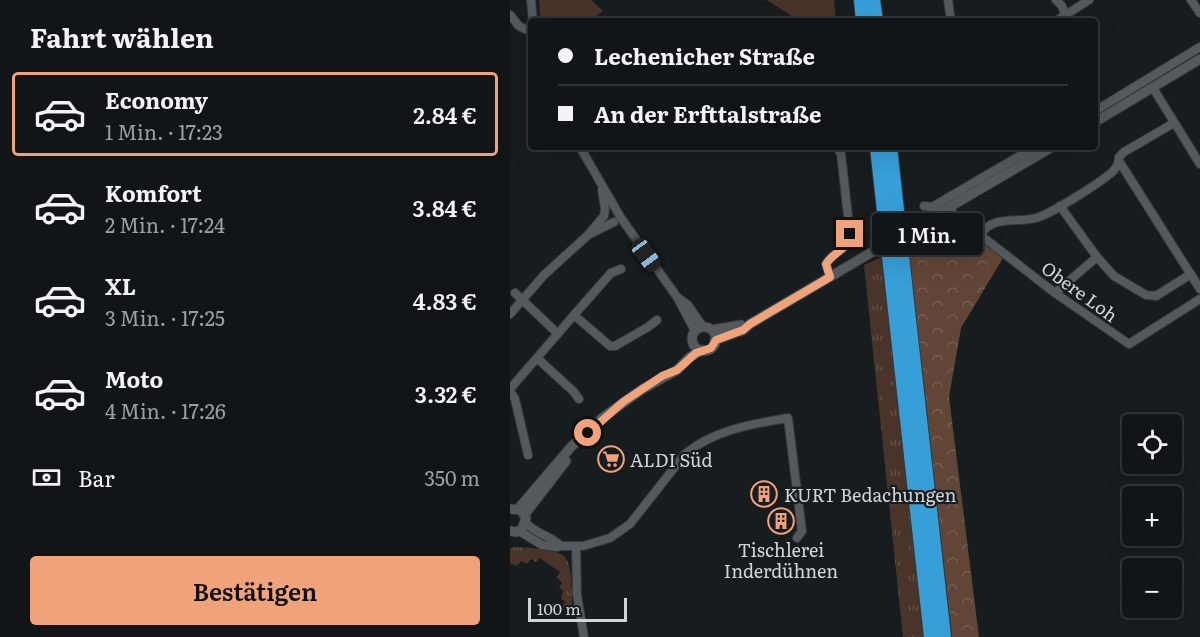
<!DOCTYPE html>
<html lang="de">
<head>
<meta charset="utf-8">
<style>
  body { margin:0; font-family:Literata,serif; background:#1a1e20; color:#f1f3f6; height:100vh; display:flex; flex-direction:column; font-size:22px; white-space:nowrap }
  * { box-sizing:border-box; margin:0 }
  p { font-size:20px; color:#9c9fa1 }
  .icon { flex:none; width:33px; height:33px; fill:none; stroke:currentColor; stroke-width:2; stroke-linecap:round; stroke-linejoin:round }
  .map { position:relative; flex:1; overflow:hidden }
  .drawer { display:flex; flex-direction:column; background:#111517; width:510px }
  .drawer>* { flex:none }
  .guide { position:absolute; left:18px; top:18px; width:570px; height:132px; border-radius:6px; box-shadow:0 6px 24px #0002,0 0 0 2px #303436; display:grid; align-content:center; height:132px; padding:0 30px; background:#111517 }
  .controls { position:absolute; left:612px; top:414px; display:grid; gap:12px }
  .controls a { display:grid; place-items:center; width:60px; height:60px; border-radius:6px; background:#111517; box-shadow:0 6px 24px #0002,0 0 0 2px #303436; font-size:30px }
  .scale { position:absolute; left:18px; bottom:15px; width:99px; box-sizing:border-box; padding-left:6px; border:3px solid #d2d5d8; border-top:0; font-size:16px; line-height:21px; white-space:nowrap; color:#d2d5d8; -webkit-text-stroke:4px #171c1f; paint-order:stroke }
  .end { position:absolute; width:27px; height:27px; margin:-14px; border:8px solid #f0a27b; background:#111; box-shadow:0 0 0 3px #111 }
  .from { border-radius:50% }
  .bubble { position:absolute; height:42px; border-radius:6px; background:#111517; box-shadow:0 6px 24px #0002,0 0 0 2px #303436; font-size:20px; font-weight:600; line-height:42px; text-align:center }
  .car { position:absolute; width:18px; height:36px; margin:-18px -9px; border-radius:8px; box-shadow:0 0 4px 2px #0007; background:linear-gradient(#222 24%,#8ab4d8 0 40%,#222 0 76%,#8ab4d8 0 86%,#222 0) }
  .guide b { display:flex; align-items:center; gap:21px; height:57px; font-size:22px }
  .guide b+b { border-top:2px solid #303436 }
  .guide i { width:15px; height:15px; background:#f1f3f6 }
  ul { padding:0; list-style:none }
  li { display:flex; align-items:center; gap:18px; height:84px; margin:0 12px 9px; padding:0 18px; border:3px solid transparent; border-radius:6px }
  li div { flex:1 }
  li b { display:block; font-size:22px }
  li em { font-style:normal; font-weight:600 }
  li.current { border-color:#f0a27b }
  li>.icon { width:54px; height:54px; stroke-width:1.5 }
  h2 { padding:0 30px; font-size:27px; line-height:72px }
  .pay { display:flex; align-items:center; gap:15px; height:66px; padding:0 30px; font-size:22px }
  .pay p { margin-inline-start:auto }
  .action { display:flex; gap:12px; margin-top:auto; padding:12px 30px }
  .action a { flex:1; height:69px; border-radius:6px; background:#f0a27b; color:#111; font-size:24px; font-weight:600; line-height:69px; text-align:center }
  main { display:flex; flex:1; min-height:0 }
  .map>svg:first-child { display:block }
</style>
</head>
<body>
<main>
<section class="drawer">
<h2>Fahrt wählen</h2>
<ul>
<li class="current"><svg class="icon" aria-label="car" viewBox="0 0 24 24"><path d="M5 17H2v-5l4-1 3-4h7l3 4 3 1v5h-3M9 17h6M6 11h13"/><circle cx="7" cy="17" r="2"/><circle cx="17" cy="17" r="2"/></svg><div><b>Economy</b><p>1 Min. · 17:23</p></div><em>2.84 €</em></li>
<li><svg class="icon" aria-label="car" viewBox="0 0 24 24"><path d="M5 17H2v-5l4-1 3-4h7l3 4 3 1v5h-3M9 17h6M6 11h13"/><circle cx="7" cy="17" r="2"/><circle cx="17" cy="17" r="2"/></svg><div><b>Komfort</b><p>2 Min. · 17:24</p></div><em>3.84 €</em></li>
<li><svg class="icon" aria-label="car" viewBox="0 0 24 24"><path d="M5 17H2v-5l4-1 3-4h7l3 4 3 1v5h-3M9 17h6M6 11h13"/><circle cx="7" cy="17" r="2"/><circle cx="17" cy="17" r="2"/></svg><div><b>XL</b><p>3 Min. · 17:25</p></div><em>4.83 €</em></li>
<li><svg class="icon" aria-label="car" viewBox="0 0 24 24"><path d="M5 17H2v-5l4-1 3-4h7l3 4 3 1v5h-3M9 17h6M6 11h13"/><circle cx="7" cy="17" r="2"/><circle cx="17" cy="17" r="2"/></svg><div><b>Moto</b><p>4 Min. · 17:26</p></div><em>3.32 €</em></li>
</ul>
<div class="pay"><svg class="icon" aria-label="cash" viewBox="0 0 24 24"><path d="M3 7h18v10H3z"/><circle cx="12" cy="12" r="2"/></svg>Bar<p>350 m</p></div>
<div class="action"><a>Bestätigen</a></div>
</section>
<div class="map">
<svg width="690" height="637" viewBox="0 0 690 637">
  <defs>
    <pattern id="grass-tufts" width="24" height="20" patternUnits="userSpaceOnUse" patternTransform="scale(1.5)"><rect width="24" height="20" fill="#4a3429"/><path d="M3 7l-1-3M5 7V3M7 7l1-3M15 17l-1-3M17 17v-4M19 17l1-3" fill="none" stroke="#635047"/></pattern>
    <pattern id="forest-crowns" width="20" height="18" patternUnits="userSpaceOnUse" patternTransform="scale(1.5)"><rect width="20" height="18" fill="#614537"/><path d="M2 6a3 3 0 1 1 6 0M12 15a3 3 0 1 1 6 0" fill="none" stroke="#775f53"/></pattern>
  </defs>
  <rect width="100%" height="100%" fill="#171c1f"/>
  <!-- grass -->
  <g fill="url(#grass-tufts)">
    <path d="M372 257 415 637H393L354 265Z"/>
    <path d="M8 547C18 548 46 549 54 556 63 565 62 598 62 611L55 614 57 611 52 607 55 602 51 598 53 591 49 587 52 583 47 577 50 572 30 558 26 562 21 559 17 564 11 561 7 566 0 563V548Z"/>
  </g>
  <!-- forest -->
  <path fill="url(#forest-crowns)" d="M436 216 493 258 451 328 439 397 469 637H442L397 240Z"/>
  <!-- green -->
  <g fill="#4a3429">
    <path d="M29 0H81L93 11 79 21H30Z"/>
    <path d="M257 0H324L326 21H289Z"/>
  </g>
  <g fill="none" stroke-linecap="round" stroke-linejoin="round">
    <!-- minor casing -->
    <g stroke="#35383b" stroke-width="10">
      <g id="minor">
        <path d="M21 0 23 21"/>
        <path d="M438 0 441 21"/>
        <path d="M546 0 552 6 555 15"/>
        <path d="M681 0 690 13"/>
        <path d="M0 15 9 26 21 32"/>
        <path d="M546 21 579 0"/>
        <path d="M643 88 690 164"/>
        <path d="M585 111 690 47"/>
        <path d="M70 147 111 218 167 297 185 331"/>
        <path d="M609 161 690 289"/>
        <path d="M414 206 422 207 525 147"/>
        <path d="M550 206 587 257 604 276 636 295 646 296 681 274"/>
        <path d="M439 208 447 217 545 293 619 344 690 299"/>
        <path d="M471 234C483 215 507 223 526 218 541 214 588 184 601 173 606 169 609 163 609 157L614 152 664 123"/>
        <path d="M78 235 104 222"/>
        <path d="M320 277 316 264C323 252 338 250 340 234L331 154 327 147"/>
        <path d="M5 293 47 333"/>
        <path d="M545 293 587 257"/>
        <path d="M167 297 178 305 193 327"/>
        <path d="M0 314 34 275 77 236 94 216 95 209 92 190"/>
        <path d="M64 315 101 273 111 269"/>
        <path d="M27 358 64 392 69 399"/>
        <path d="M0 389 64 315 100 346H105L138 327 147 320"/>
        <path d="M0 391 5 399 18 455"/>
        <path d="M16 523C26 534 41 536 51 546"/>
        <path d="M9 531 32 545 47 547 51 546H73L100 538 120 524 175 454C204 430 242 424 278 418L292 531 287 538"/>
        <path d="M66 546 67 595 74 637"/>
      </g>
    </g>
    <!-- tertiary casing -->
    <g stroke="#35383b" stroke-width="11">
      <g id="tertiary">
        <path d="M585 122 690 59"/>
        <path d="M402 229 542 147"/>
        <circle cx="194" cy="339" r="12"/>
        <path d="M202 330 231 325"/>
        <path d="M205 340 233 330 240 324 357 255"/>
        <path d="M0 509 11 510 16 518 12 529 6 532 0 531"/>
        <path d="M8 509 61 447 92 418 131 390 167 370 180 357 192 350"/>
        <path d="M15 514 56 461"/>
      </g>
    </g>
    <!-- motorway casing -->
    <g stroke="#35383b" stroke-width="16">
      <g id="motorway">
        <path d="M351 0 353 21"/>
        <path d="M363 0 366 21"/>
        <path d="M367 147 421 637"/>
        <path d="M380 147 434 637"/>
      </g>
    </g>
    <!-- minor -->
    <use href="#minor" stroke="#53595d" stroke-width="8"/>
    <!-- tertiary -->
    <use href="#tertiary" stroke="#53595d" stroke-width="9"/>
    <!-- motorway -->
    <use href="#motorway" stroke="#379fd8" stroke-width="14"/>
    <!-- tertiary-bridge casing -->
    <g stroke="#35383b" stroke-width="11" stroke-linecap="butt">
      <path id="tertiary-bridge" d="M357 255 402 229"/>
    </g>
    <!-- tertiary-bridge -->
    <use href="#tertiary-bridge" stroke="#53595d" stroke-width="9"/>
  </g>
  <g fill="none" stroke-linecap="round" stroke-linejoin="round">
    <!-- route -->
    <path stroke="#f0a27b" stroke-width="8" d="M78 433 113 402 152 376 167 370 186 353 201 348 206 340 233 330 240 324 320 277 316 264C323 252 338 250 340 234"/>
  </g>
  <!-- icons -->
  <defs>
    <g id="supermarket-ring" transform="scale(1.35)"><circle r="9.5" fill="#171c1f" stroke="#f0a27b" stroke-width="1.5"/><path d="M-6-5.5h2.5l.6 2H6L4.5 2H-2.5L-4.4-4H-6ZM-1.5 3.2a1.3 1.3 0 1 0 .1 0ZM3 3.2a1.3 1.3 0 1 0 .1 0Z" fill="#f0a27b"/></g>
    <g id="building-ring" transform="scale(1.35)"><circle r="9.5" fill="#171c1f" stroke="#f0a27b" stroke-width="1.5"/><path d="M-4-6H4V6H1V3H-1V6H-4ZM-2.5-4.3h1.7v1.8h-1.7ZM.8-4.3h1.7v1.8H.8ZM-2.5-1h1.7V.8h-1.7ZM.8-1h1.7V.8H.8Z" fill="#f0a27b"/></g>
  </defs>
  <g fill-rule="evenodd">
    <use href="#supermarket-ring" x="101" y="459"/>
    <use href="#building-ring" x="254" y="494"/>
    <use href="#building-ring" x="271" y="521"/>
  </g>
  <g text-anchor="middle" dominant-baseline="central" stroke-width="4.5" stroke-linejoin="round" paint-order="stroke">
    <!-- street labels -->
    <g font-size="18" fill="#d2d5d8" stroke="#171c1f">
      <text transform="translate(570 291) rotate(36)">Obere Loh</text>
    </g>
    <!-- poi labels -->
    <g font-size="18" fill="#d2d5d8" stroke="#171c1f" text-anchor="start">
      <text x="120" y="459">ALDI Süd</text>
      <text x="274" y="494">KURT Bedachungen</text>
      <text x="271" y="549" text-anchor="middle">Tischlerei<tspan x="271" dy="21">Inderdühnen</tspan></text>
    </g>
  </g>
</svg>
<div class="controls">
<a><svg class="icon" aria-label="locate" viewBox="0 0 24 24"><circle cx="12" cy="12" r="6"/><path d="M12 2v4M12 18v4M2 12h4M18 12h4"/></svg></a>
<a>+</a>
<a>−</a>
</div>
<div class="scale">100 m</div>
<i class="end from" style="left:78px;top:433px"></i>
<i class="end" style="left:340px;top:234px"></i>
<div class="bubble" style="left:362px;top:213px;width:111px">1 Min.</div>
<i class="car" style="left:136px;top:255px;rotate:144deg"></i>
<div class="guide">
<b><i class="from"></i>Lechenicher Straße</b>
<b><i></i>An der Erfttalstraße</b>
</div>
</div>
</main>
</body>
</html>
